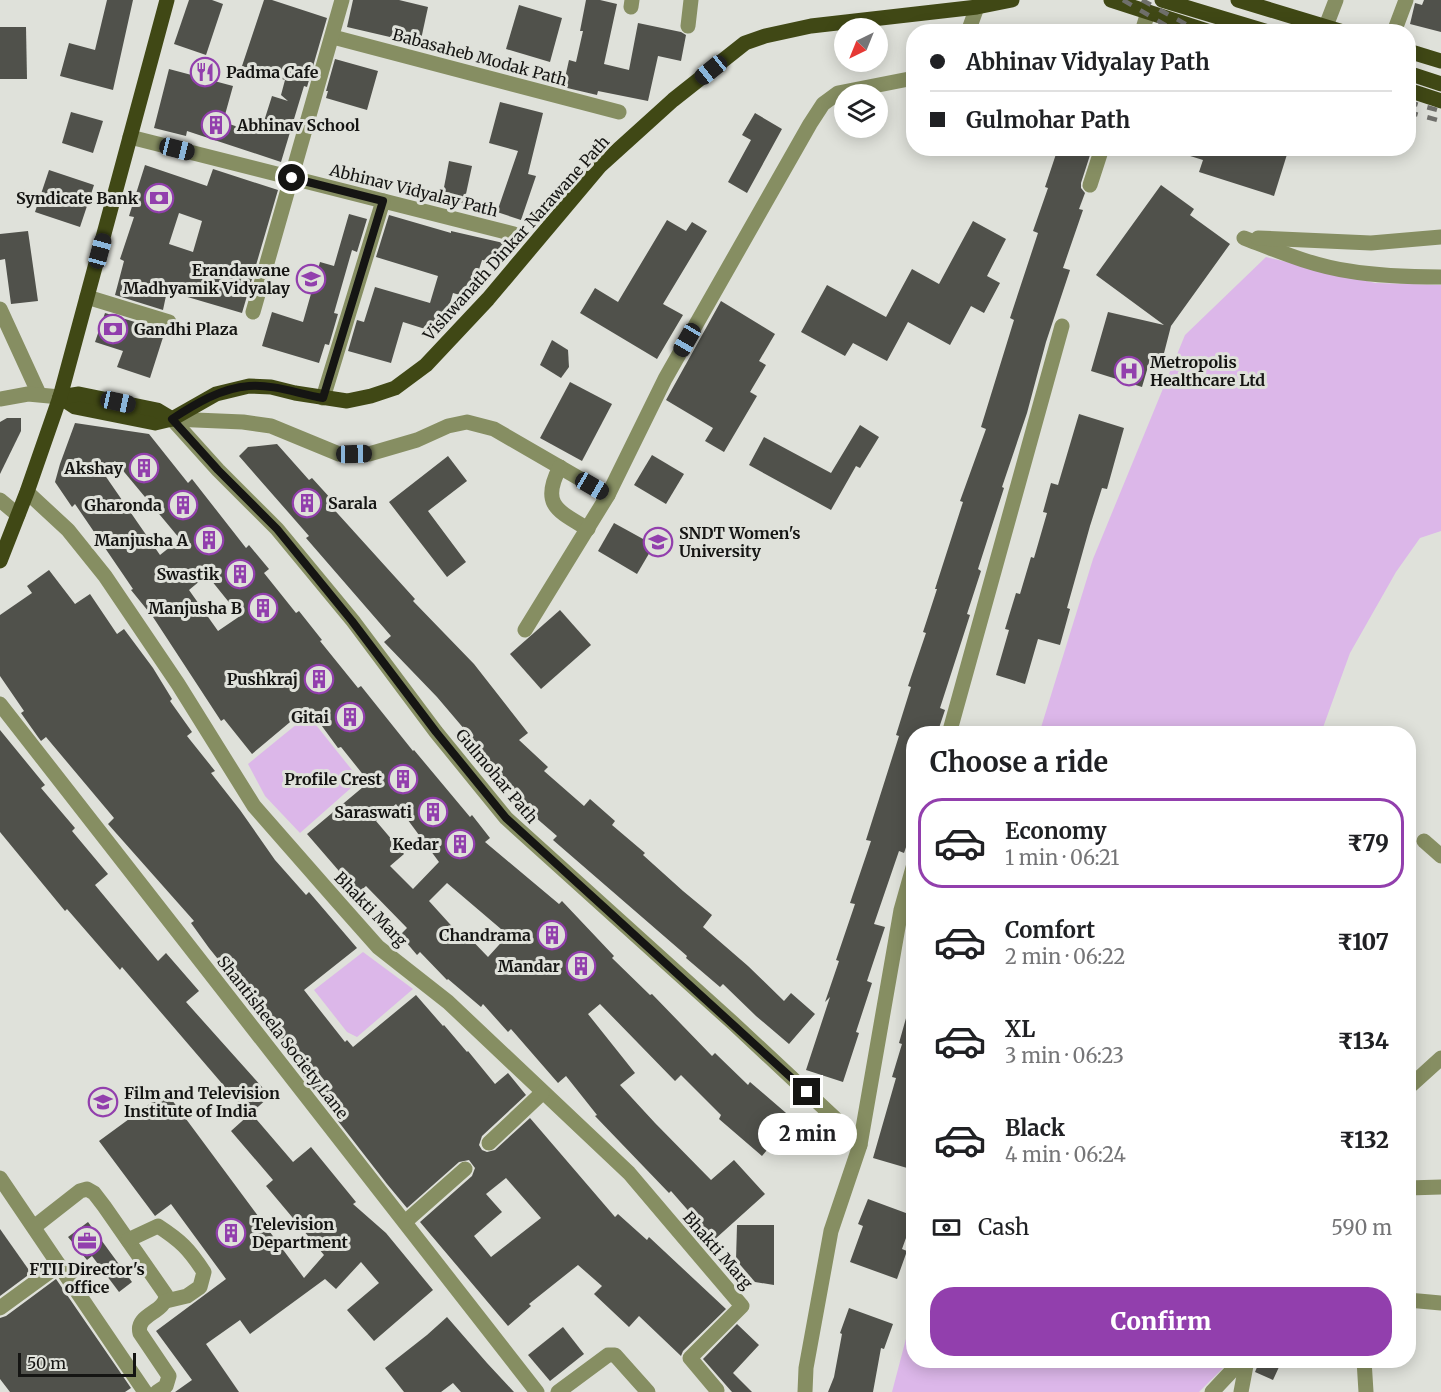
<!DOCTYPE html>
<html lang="en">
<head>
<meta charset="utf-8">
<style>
  body { margin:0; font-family:Merriweather,serif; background:#f6f6f6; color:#202124; height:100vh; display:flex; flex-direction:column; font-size:22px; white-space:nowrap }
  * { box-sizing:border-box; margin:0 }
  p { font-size:20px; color:#757577 }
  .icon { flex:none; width:33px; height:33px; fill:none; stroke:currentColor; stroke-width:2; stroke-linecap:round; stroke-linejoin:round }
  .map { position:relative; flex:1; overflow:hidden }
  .panel { position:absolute; left:906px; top:726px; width:510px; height:642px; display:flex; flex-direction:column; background:#fff; border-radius:24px; box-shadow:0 3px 15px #0003 }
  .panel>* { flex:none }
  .top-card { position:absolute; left:906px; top:24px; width:510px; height:132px; border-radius:24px; box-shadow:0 3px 15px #0003; display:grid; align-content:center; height:132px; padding:0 24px; background:#fff }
  .needle { width:39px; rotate:223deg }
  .controls { position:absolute; left:834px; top:18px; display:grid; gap:12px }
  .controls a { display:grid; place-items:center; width:54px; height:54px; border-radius:50%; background:#fff; box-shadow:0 3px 15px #0003; font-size:30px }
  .scale { position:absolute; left:18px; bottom:15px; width:118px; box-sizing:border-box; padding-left:6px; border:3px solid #151513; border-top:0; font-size:16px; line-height:21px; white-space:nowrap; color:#151513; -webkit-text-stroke:4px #dfe1da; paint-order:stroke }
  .end { position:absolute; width:27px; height:27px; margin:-14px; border:8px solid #151513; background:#fff; box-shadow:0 0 0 3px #fff }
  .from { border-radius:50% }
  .bubble { position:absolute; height:42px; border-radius:21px; background:#fff; box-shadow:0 3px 15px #0003; font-size:20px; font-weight:800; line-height:42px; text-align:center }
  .car { position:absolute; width:18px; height:36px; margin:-18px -9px; border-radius:8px; box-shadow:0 0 4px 2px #0007; background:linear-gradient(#222 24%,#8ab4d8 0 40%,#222 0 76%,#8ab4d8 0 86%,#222 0) }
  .top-card b { display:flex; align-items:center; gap:21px; height:57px; font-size:22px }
  .top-card b+b { border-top:2px solid #e0e0e0 }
  .top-card i { width:15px; height:15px; background:#202124 }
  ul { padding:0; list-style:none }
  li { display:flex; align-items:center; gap:18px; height:90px; margin:0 12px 9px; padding:0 12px; border:3px solid transparent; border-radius:24px }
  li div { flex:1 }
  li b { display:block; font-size:22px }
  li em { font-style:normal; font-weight:800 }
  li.active { border-color:#923fad }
  li>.icon { width:54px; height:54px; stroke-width:1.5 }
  h2 { padding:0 24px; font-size:27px; line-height:72px }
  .pay { display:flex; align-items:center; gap:15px; height:66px; padding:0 24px; font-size:22px }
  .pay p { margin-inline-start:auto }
  .action { display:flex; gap:12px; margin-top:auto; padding:12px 24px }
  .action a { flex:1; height:69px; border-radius:24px; background:#923fad; color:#fff; font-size:24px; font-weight:800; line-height:69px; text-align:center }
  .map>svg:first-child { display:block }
</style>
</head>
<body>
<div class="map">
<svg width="1441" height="1392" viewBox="0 0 1441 1392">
  <rect width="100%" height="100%" fill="#dfe1da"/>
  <!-- green -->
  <g fill="#dcb7e9">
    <path d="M1266 257 1375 283 1441 285V531L1420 538 1396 572 1350 653 1321 733 1039 734 1093 559 1185 335Z"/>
    <path d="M308 715 360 780 300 833 265 796 248 764Z"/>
    <path d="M363 952 413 989 357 1037 347 1032 314 990Z"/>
    <path d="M913 1312 914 1360 1230 1361 1199 1392H892Z"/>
  </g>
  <!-- building -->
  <g fill="#50514b" fill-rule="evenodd">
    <path d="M107 0H133L113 90 60 76 69 43 95 50Z"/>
    <path d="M189 0H212L223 4 206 55 174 44Z"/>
    <path d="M264 0H272L327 18 307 87 304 86 281 162 187 131 186 136 154 128 169 69 233 86 223 122 260 134 272 96 288 101 281 95 285 80 242 66Z"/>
    <path d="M353 0H399L428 7 420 44 347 27Z"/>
    <path d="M586 0H600L617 4 604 64 629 70 638 23 681 32 686 35 681 61 658 56 648 101 598 91 597 95 563 87 569 60 576 62 583 31H580Z"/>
    <path d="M1424 0H1441V32L1410 24 1415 3 1422 5Z"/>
    <path d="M519 5 562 18 550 62 506 49Z"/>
    <path d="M0 27H26L27 79H0Z"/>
    <path d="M335 59 378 71 367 110 326 98 328 91H326Z"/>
    <path d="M500 102 543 113 528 174 536 176 521 220 497 212 518 151 489 143Z"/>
    <path d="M71 112 103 121 93 153 62 143Z"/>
    <path d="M755 113 782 129 747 193 728 182 751 140 742 135Z"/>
    <path d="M1058 148H1081L1091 152 1081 183V188L1085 193 1079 209 1083 210 1063 268 1070 270 1046 342 1027 413 1002 487 1004 488 978 569 981 571 967 614 970 615 940 708 945 710 937 734H914V824L904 853 899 851 874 924 885 927 867 981 872 983 856 1032 859 1033 843 1082 806 1070 830 997 825 1002 839 961 836 960 855 904 850 903 871 841 866 840 899 736 896 735 911 687 908 686 926 633 923 632 937 589H935L963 502 960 501 986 429 981 427 1014 320 1010 318 1038 233 1033 231 1048 188 1045 187Z"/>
    <path d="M1174 148H1289L1274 196 1199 172 1203 160 1174 151Z"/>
    <path d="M449 161 472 166 464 203 442 198Z"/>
    <path d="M145 165 207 186 213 169 278 190 242 313 167 291 163 310 115 295 124 261 120 259 134 217 129 216ZM179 213 202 221 193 252 169 244Z"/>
    <path d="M49 170 94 185 80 227 35 212Z"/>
    <path d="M1161 185 1194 209 1190 215 1230 244 1171 326 1163 357 1152 353 1142 387 1091 371 1108 312 1164 325 1096 275Z"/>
    <path d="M349 214 367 219 357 252 352 250 334 313 338 314 329 345 325 344 319 363 262 346 272 312 303 322 320 262 334 266Z"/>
    <path d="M389 215 451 233V231L512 245 505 263 482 260 470 298 453 293 441 334 403 322 391 363 348 351 357 320 364 322 375 287 430 303 438 276 376 257Z"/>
    <path d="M667 220 686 231 692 222 707 231 663 304 683 315 657 359 580 313 595 288 618 302Z"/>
    <path d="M973 221 1006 239 987 276 1000 283 984 313 971 306 950 345 908 322 887 361 853 343 845 356 801 332 827 285 886 317 912 269 939 284Z"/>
    <path d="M28 231 38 301 11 304 5 259 0 260V234Z"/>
    <path d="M721 301 775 334 759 361 766 365 750 392 757 396 724 452 705 441 713 428 666 400Z"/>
    <path d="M105 313 165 331 150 378 117 367 123 351 95 342Z"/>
    <path d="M552 340 568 350 569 367 561 378 540 365Z"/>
    <path d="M570 382 612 404 582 461 540 438Z"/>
    <path d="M1079 414 1124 428 1107 489 1102 488 1090 526 1067 608 1070 609 1060 645 1038 639 1025 684 996 675 1009 630 1005 629 1016 593 1020 594 1031 557 1034 558 1047 513 1043 512 1051 483 1058 485Z"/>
    <path d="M7 418H21V431L0 474V422Z"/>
    <path d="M75 423 149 434 188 483 192 479 246 548 249 545 269 569 264 573 296 613 299 611 322 640 320 641 358 688 361 686 413 751 414 750 470 817 472 815 490 838 485 842 559 904 562 901 614 956 612 958 650 995 652 994 712 1056 715 1053 748 1085 750 1082 793 1119 762 1156 719 1119 721 1115 681 1075 675 1081 600 1004 588 1014 635 1073 620 1085 655 1123 711 1180 734 1160 765 1194 714 1240 671 1191 669 1193 595 1116 597 1115 566 1076 558 1083 511 1029 508 1032 483 1004 481 1007 448 979 447 980 420 952 417 955 400 935 407 928 366 886 358 893 307 834 369 782 341 747 338 748 308 707 252 754 224 719 221 721 153 617 131 590 133 589 75 504 72 507 55 482 60 464ZM115 461 180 539 160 555 102 471ZM207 575 240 616 218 631 189 590ZM396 804 439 862 413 889 390 866 404 854 376 821ZM447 883 508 935 488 957 462 930 458 933 429 901Z"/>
    <path d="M860 425 879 437 860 468 856 466 831 510 749 465 764 437 831 473Z"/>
    <path d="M277 444 309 480 312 478 332 500 329 504 415 599 413 601 474 664 528 733 519 740 548 767 544 771 584 806 590 799 615 821 612 825 645 853 643 855 683 891 712 915 703 927 748 966 784 1001 791 993 815 1014 789 1044 756 1016 723 984 720 987 686 958 687 956 553 840 557 836 527 810 530 806 500 776 471 737 437 697 384 642 391 636 306 538 309 536 239 456 248 447Z"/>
    <path d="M652 455 684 474 666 504 634 485Z"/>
    <path d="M448 456 467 481 428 511 466 562 447 577 389 502Z"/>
    <path d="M614 523 654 545 637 574 598 551Z"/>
    <path d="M49 570 75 604 90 594 117 634 124 629 153 668 172 699 170 701 192 732 187 736 215 771 211 773 240 810 275 860 306 895 309 892 357 948 304 990 345 1042 347 1040 353 1047 416 995 443 1026 444 1025 467 1052 468 1051 495 1084 508 1073 526 1095 482 1136 479 1145 482 1150 487 1152 495 1150 530 1118 615 1217 618 1214 647 1240 649 1237 726 1309 683 1351 681 1356 639 1316 629 1327 594 1294 602 1286 578 1265 529 1304 531 1306 508 1326 420 1222 472 1176 475 1168 469 1160 459 1162 407 1208 387 1184 303 1076 306 1073 247 1003 251 1000 209 948 191 923 194 921 108 824 114 818 46 737 41 741 38 737 21 713 24 711 0 676V615L32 593 27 586ZM506 1178 541 1218 491 1257 474 1236 502 1212 486 1194Z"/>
    <path d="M560 610 591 645 541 689 510 654Z"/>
    <path d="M0 730 45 785 41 788 75 828 72 831 108 874 95 885 158 961 166 953 199 991 186 1002 270 1096 249 1115 122 967 120 970 67 909 65 911 0 832Z"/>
    <path d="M910 1004 914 1005V1170L873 1158 896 1078 892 1077 902 1044 899 1043Z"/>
    <path d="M166 1092 304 1278 324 1255 266 1186 273 1180 231 1131 251 1113 293 1162 311 1147 356 1202 353 1204 386 1233 433 1290 374 1341 347 1310 379 1283 361 1262 336 1289 325 1279 250 1334 240 1320 206 1344 239 1392H175L192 1380 156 1331 226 1279 171 1204 155 1216 99 1141Z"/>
    <path d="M868 1199 914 1216 902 1249 907 1251 897 1279 850 1262 863 1226 858 1224Z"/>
    <path d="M88 1222 132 1282 119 1292 92 1256 87 1260 68 1237Z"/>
    <path d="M737 1225H774V1285L755 1282 736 1260Z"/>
    <path d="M0 1229 31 1273 0 1296Z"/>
    <path d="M56 1279 131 1388 125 1392H10L0 1379V1318L6 1316Z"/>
    <path d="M849 1308 893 1324 884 1349 881 1348 873 1392H828L834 1377 842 1334 840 1333Z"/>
    <path d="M447 1317 487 1363 514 1392H461L453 1383 441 1392H404L385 1368 427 1335Z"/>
    <path d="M737 1324 759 1345 733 1373 752 1392H732L703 1359Z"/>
    <path d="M563 1327 584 1354 550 1381 528 1355Z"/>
    <path d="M1260 1360H1274L1273 1365 1279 1367 1273 1380 1255 1372Z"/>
  </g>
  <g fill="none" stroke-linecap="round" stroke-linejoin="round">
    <!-- minor -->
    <g stroke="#868e62" stroke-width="15">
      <path d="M631 7 632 0"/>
      <path d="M688 26 691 0"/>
      <path d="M1326 26 1336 0"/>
      <path d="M968 32 977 7"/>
      <path d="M1142 32 1148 12"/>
      <path d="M1394 32 1406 0"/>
      <path d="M333 37 619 112"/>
      <path d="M130 137 514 234"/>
      <path d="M1090 185 1102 148"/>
      <path d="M1244 238C1278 251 1313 266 1349 271 1379 276 1411 277 1441 277"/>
      <path d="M1258 238 1371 243 1441 237"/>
      <path d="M87 297 169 322"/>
      <path d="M0 309 39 394"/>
      <path d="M253 312 342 0"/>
      <path d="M323 398 383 201"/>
      <path d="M0 399 28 394 60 397"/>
      <path d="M172 419 218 470 277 529 353 621 436 732 506 818 733 1023 840 1123 860 1145"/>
      <path d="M172 419 243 422 271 426 339 454H369L417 440 448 426 467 422 494 429 608 495"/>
      <path d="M560 467C540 505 558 511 588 529"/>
      <path d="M27 492 68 530 105 576 178 684 254 806 339 903 378 947 448 1002 629 1173 742 1306 690 1358 717 1390"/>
      <path d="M0 500 18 515"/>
      <path d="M525 630 608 495 665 379 810 124 823 104 838 93 914 78"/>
      <path d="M0 704 537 1392"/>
      <path d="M949 734 1062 326"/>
      <path d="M1424 841 1441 856"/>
      <path d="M1408 1088 1441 1058"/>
      <path d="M489 1143 542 1093"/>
      <path d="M0 1178 145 1392"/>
      <path d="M1408 1188 1441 1187"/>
      <path d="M405 1222 465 1169"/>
      <path d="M34 1227 80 1191 87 1189 94 1193 104 1206 166 1295C166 1313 135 1314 140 1333L169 1376 166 1386 157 1392"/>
      <path d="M128 1240 158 1226C181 1241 189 1249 204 1272L200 1287 187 1296 166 1301"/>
      <path d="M1408 1300 1441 1303"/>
      <path d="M0 1308 59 1265"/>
      <path d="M1364 1360 1366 1392"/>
      <path d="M558 1392 608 1355H615L648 1392"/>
      <path d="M805 1392 806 1368 831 1231 860 1145 901 910 914 864"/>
      <path d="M1212 1392 1242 1360"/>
      <path d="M1241 1392 1247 1360"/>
    </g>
    <!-- major -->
    <g stroke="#404815" stroke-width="15">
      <path d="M1111 0 1210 32"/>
      <path d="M1162 0 1268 32"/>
      <path d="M1238 0 1343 32"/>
      <path d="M1408 51 1441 61"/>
      <path d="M1408 73 1441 84"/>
      <path d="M1408 90 1441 101"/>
      <path d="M60 397 75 407 155 423 172 419 216 394 249 386 271 387 295 393 347 401 371 396 395 388 426 365 488 299 600 166 673 100 745 43 765 36 811 26 977 7 1012 0"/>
      <path d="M60 397 79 394 157 410 172 419"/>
      <path d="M0 561 27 492 60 397 167 0"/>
    </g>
    <!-- rail -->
    <g stroke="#6f6f6b" stroke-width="4.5" stroke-dasharray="10 10" stroke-linecap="butt">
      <path d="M1123 0 1177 32"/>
      <path d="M1142 0 1200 32"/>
      <path d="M1408 102 1441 111"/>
      <path d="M1408 112 1441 121"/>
    </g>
  </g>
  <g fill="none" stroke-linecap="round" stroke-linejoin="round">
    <!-- route -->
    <path stroke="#151513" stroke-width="8" d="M292 178 383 201 323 398C299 394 273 384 249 386 221 388 195 404 172 419L218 470 277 529 352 621 436 732 506 818 807 1092"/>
  </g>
  <!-- icons -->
  <defs>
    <g id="restaurant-ring" transform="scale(1.5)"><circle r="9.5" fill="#dfe1da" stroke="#923fad" stroke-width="1.5"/><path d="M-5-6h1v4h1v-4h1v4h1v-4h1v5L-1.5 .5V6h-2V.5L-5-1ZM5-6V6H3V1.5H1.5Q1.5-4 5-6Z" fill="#923fad"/></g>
    <g id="building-ring" transform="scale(1.5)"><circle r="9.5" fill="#dfe1da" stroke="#923fad" stroke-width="1.5"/><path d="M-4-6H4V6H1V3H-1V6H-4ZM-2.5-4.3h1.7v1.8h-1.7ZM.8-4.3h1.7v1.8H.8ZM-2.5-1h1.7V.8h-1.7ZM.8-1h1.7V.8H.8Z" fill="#923fad"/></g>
    <g id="bank-ring" transform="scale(1.5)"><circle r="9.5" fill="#dfe1da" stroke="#923fad" stroke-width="1.5"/><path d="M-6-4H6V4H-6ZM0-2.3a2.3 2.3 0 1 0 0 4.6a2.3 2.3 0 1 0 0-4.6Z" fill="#923fad"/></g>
    <g id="school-ring" transform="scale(1.5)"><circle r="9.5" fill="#dfe1da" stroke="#923fad" stroke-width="1.5"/><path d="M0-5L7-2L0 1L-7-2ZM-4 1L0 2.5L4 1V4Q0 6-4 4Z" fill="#923fad"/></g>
    <g id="hospital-ring" transform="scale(1.5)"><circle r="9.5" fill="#dfe1da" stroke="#923fad" stroke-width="1.5"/><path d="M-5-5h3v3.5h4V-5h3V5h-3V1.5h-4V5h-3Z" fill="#923fad"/></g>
    <g id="university-ring" transform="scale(1.5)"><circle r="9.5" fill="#dfe1da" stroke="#923fad" stroke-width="1.5"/><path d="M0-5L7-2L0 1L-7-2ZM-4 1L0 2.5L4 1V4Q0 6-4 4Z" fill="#923fad"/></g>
    <g id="office-ring" transform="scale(1.5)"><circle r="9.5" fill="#dfe1da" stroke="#923fad" stroke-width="1.5"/><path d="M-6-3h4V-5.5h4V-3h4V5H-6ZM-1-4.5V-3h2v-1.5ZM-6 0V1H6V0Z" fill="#923fad"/></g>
  </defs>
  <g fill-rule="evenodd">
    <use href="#restaurant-ring" x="205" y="72"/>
    <use href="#building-ring" x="216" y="125"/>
    <use href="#bank-ring" x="159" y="198"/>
    <use href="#school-ring" x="311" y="279"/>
    <use href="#bank-ring" x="113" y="329"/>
    <use href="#hospital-ring" x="1129" y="371"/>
    <use href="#building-ring" x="144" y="468"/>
    <use href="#building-ring" x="307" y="503"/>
    <use href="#building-ring" x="183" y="505"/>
    <use href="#building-ring" x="209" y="540"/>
    <use href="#university-ring" x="658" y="542"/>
    <use href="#building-ring" x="240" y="574"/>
    <use href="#building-ring" x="263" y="608"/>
    <use href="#building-ring" x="319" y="679"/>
    <use href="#building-ring" x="350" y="717"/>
    <use href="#building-ring" x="403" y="779"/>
    <use href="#building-ring" x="433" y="812"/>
    <use href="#building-ring" x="460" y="844"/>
    <use href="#building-ring" x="552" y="935"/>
    <use href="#building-ring" x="581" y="966"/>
    <use href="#university-ring" x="103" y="1102"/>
    <use href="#building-ring" x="231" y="1233"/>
    <use href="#office-ring" x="87" y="1241"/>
  </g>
  <g text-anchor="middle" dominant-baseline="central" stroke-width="6" stroke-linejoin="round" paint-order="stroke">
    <!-- street labels -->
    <g font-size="16" fill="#151513" stroke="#dfe1da">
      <text transform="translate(480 57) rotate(15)">Babasaheb Modak Path</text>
      <text transform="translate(414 190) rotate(14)">Abhinav Vidyalay Path</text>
      <text transform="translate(516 238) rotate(-48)">Vishwanath Dinkar Narawane Path</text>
      <text transform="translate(497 776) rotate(50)">Gulmohar Path</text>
      <text transform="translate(371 909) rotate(46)">Bhakti Marg</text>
      <text transform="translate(283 1037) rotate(52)">Shantisheela Society Lane</text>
      <text transform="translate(718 1250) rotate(49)">Bhakti Marg</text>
    </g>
    <!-- poi labels -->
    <g font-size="16" font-weight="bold" fill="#151513" stroke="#dfe1da" text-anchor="end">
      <text x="226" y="72" text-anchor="start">Padma Cafe</text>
      <text x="237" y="125" text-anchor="start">Abhinav School</text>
      <text x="138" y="198">Syndicate Bank</text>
      <text x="290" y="270">Erandawane<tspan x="290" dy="18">Madhyamik Vidyalay</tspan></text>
      <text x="134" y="329" text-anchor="start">Gandhi Plaza</text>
      <text x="1150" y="362" text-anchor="start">Metropolis<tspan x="1150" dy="18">Healthcare Ltd</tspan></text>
      <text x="123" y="468">Akshay</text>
      <text x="328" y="503" text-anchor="start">Sarala</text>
      <text x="162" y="505">Gharonda</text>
      <text x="679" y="533" text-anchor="start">SNDT Women's<tspan x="679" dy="18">University</tspan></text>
      <text x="188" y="540">Manjusha A</text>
      <text x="219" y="574">Swastik</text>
      <text x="242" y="608">Manjusha B</text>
      <text x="298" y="679">Pushkraj</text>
      <text x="329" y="717">Gitai</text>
      <text x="382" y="779">Profile Crest</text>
      <text x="412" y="812">Saraswati</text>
      <text x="439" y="844">Kedar</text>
      <text x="531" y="935">Chandrama</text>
      <text x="560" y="966">Mandar</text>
      <text x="124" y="1093" text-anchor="start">Film and Television<tspan x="124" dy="18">Institute of India</tspan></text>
      <text x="252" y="1224" text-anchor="start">Television<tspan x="252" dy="18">Department</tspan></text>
      <text x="87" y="1269" text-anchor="middle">FTII Director's<tspan x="87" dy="18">office</tspan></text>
    </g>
  </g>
</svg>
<div class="controls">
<a><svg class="needle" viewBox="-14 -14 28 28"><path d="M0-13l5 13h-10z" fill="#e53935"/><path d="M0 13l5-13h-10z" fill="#757577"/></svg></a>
<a><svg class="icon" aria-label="layers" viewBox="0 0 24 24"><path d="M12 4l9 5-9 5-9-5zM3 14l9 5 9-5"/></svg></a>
</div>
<div class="scale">50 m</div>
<i class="end from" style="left:292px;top:178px"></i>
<i class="end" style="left:807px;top:1092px"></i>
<div class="bubble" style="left:758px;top:1113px;width:99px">2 min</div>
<i class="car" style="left:711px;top:70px;rotate:231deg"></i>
<i class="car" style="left:177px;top:149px;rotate:104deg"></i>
<i class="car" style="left:100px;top:251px;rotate:15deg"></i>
<i class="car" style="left:687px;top:340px;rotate:210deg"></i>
<i class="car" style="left:118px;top:402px;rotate:102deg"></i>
<i class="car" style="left:354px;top:454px;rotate:89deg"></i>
<i class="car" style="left:592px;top:486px;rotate:120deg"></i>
<div class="top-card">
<b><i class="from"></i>Abhinav Vidyalay Path</b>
<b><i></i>Gulmohar Path</b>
</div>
<section class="panel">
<h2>Choose a ride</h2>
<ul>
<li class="active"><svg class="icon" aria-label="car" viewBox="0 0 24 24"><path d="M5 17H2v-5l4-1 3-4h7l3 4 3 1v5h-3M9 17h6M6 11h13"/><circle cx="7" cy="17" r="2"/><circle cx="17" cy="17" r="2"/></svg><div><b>Economy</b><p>1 min · 06:21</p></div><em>₹79</em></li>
<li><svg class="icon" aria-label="car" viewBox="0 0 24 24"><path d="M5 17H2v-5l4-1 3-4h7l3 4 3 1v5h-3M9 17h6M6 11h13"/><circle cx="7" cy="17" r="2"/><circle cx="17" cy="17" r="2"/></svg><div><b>Comfort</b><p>2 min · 06:22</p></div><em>₹107</em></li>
<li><svg class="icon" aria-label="car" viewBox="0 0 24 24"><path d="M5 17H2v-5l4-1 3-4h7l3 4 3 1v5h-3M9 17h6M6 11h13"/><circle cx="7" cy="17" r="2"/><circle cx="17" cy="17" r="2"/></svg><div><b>XL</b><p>3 min · 06:23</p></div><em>₹134</em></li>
<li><svg class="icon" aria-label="car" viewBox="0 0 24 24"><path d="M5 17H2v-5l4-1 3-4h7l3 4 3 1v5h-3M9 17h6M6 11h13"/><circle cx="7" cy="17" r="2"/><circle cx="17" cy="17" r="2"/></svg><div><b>Black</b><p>4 min · 06:24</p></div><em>₹132</em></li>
</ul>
<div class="pay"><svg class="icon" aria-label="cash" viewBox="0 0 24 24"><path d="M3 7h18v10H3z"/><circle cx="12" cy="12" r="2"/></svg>Cash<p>590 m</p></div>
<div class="action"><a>Confirm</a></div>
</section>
</div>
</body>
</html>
